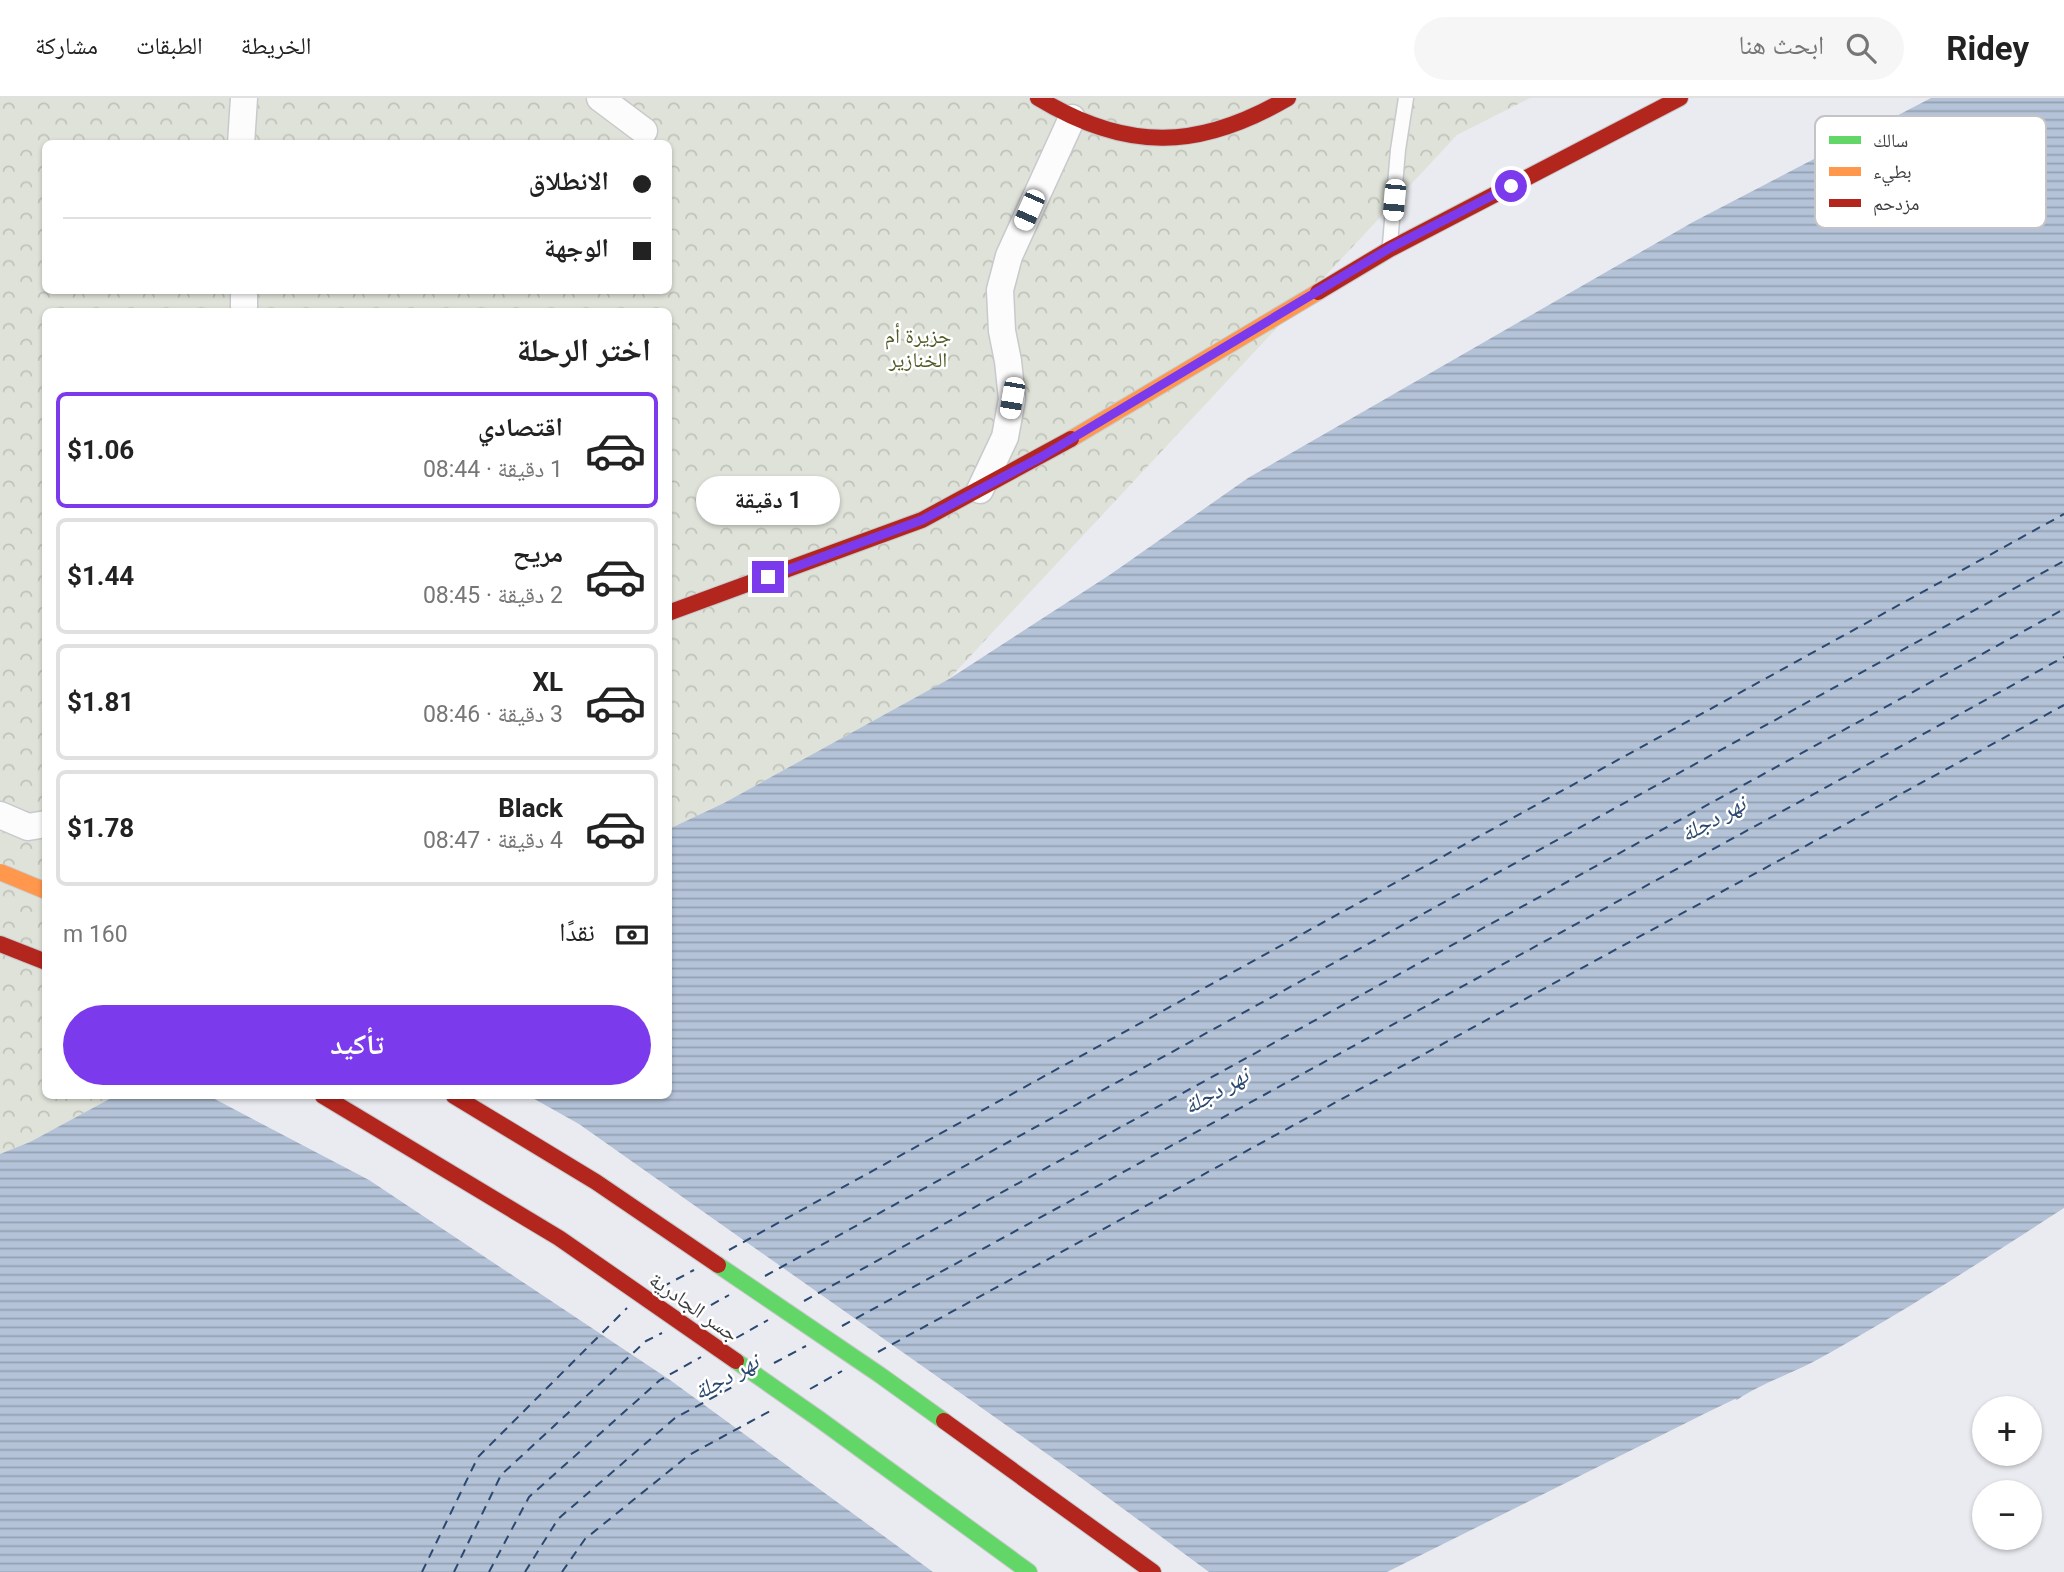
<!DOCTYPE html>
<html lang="ar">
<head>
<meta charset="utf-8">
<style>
  body { margin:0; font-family:Roboto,"Noto Naskh Arabic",sans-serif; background:#f6f6f6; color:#222; direction:rtl; height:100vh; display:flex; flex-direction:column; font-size:26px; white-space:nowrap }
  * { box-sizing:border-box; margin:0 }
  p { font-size:23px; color:#767676 }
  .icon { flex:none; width:38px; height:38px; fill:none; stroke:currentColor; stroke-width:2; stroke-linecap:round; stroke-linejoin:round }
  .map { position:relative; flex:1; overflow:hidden; direction:ltr }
  .sheet { position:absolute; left:42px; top:210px; width:630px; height:791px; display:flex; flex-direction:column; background:#fff; border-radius:10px; box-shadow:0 2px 5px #0004; direction:rtl }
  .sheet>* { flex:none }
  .hud { position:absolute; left:42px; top:42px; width:630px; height:154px; border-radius:10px; box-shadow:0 2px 5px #0004; direction:rtl; display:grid; align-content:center; height:154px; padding:0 21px; background:#fff }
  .controls { position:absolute; left:1972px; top:1298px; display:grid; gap:14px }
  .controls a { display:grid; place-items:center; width:70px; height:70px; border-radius:50%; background:#fff; box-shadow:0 2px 5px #0004; font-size:35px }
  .end { position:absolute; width:32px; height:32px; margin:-16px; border:9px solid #7c3aed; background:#fff; box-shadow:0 0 0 4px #fff }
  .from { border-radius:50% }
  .bubble { position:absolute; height:49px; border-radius:24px; background:#fff; box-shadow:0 2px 5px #0004; font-size:23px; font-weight:700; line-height:49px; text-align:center; direction:rtl }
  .car { position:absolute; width:21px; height:42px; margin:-21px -10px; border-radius:9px; box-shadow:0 0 5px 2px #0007; background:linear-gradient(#fff 24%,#345 0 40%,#fff 0 76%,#345 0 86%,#fff 0) }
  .hud b { display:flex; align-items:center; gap:24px; height:66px; font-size:26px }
  .hud b+b { border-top:2px solid #e0e0e0 }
  .hud i { width:18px; height:18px; background:#222 }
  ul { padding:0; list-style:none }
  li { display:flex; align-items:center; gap:21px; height:116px; margin:0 14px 10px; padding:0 7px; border:4px solid #e0e0e0; border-radius:10px }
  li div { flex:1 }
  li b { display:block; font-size:26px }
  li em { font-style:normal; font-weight:700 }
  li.on { border-color:#7c3aed }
  li>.icon { width:63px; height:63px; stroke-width:1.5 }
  h2 { padding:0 21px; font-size:32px; line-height:84px }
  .pay { display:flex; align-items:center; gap:18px; height:77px; padding:0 21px; font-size:26px }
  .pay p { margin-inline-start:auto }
  .action { display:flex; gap:14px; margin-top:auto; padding:14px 21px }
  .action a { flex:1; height:80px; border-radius:42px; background:#7c3aed; color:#fff; font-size:28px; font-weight:700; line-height:80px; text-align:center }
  header { display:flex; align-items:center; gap:42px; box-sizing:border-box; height:98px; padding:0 35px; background:#fff; border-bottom:2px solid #e0e0e0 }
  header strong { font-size:33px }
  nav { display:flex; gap:38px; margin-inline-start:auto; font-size:24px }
  .search { width:490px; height:63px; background:#f6f6f6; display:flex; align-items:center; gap:18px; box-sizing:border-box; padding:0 24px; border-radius:38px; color:#767676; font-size:26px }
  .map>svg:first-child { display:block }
</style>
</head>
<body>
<header>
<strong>Ridey</strong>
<div class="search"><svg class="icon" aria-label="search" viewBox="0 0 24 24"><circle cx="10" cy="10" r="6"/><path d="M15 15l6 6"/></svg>ابحث هنا</div>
<nav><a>الخريطة</a><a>الطبقات</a><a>مشاركة</a></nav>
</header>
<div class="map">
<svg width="2064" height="1474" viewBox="0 0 2064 1474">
  <defs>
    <pattern id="park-crowns" width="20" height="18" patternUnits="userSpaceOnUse" patternTransform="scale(1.75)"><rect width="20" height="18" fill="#dee2d8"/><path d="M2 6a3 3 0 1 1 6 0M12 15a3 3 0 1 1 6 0" fill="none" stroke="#bfc3ba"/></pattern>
    <pattern id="water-rules" width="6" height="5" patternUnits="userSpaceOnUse" patternTransform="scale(1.75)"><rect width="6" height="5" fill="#b4c3d8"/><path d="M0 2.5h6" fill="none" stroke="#94a0b1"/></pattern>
  </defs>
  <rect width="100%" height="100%" fill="#eaebf0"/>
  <!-- park -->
  <path fill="url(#park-crowns)" fill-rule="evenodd" d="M0 0H1530L1457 37 949 581 724 705 669 731 668 214H46V998H115L30 1044 0 1056ZM46 46H668V192H46Z"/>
  <!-- water -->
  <path fill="url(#water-rules)" d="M1931 0H2064V1110C1982 1163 1899 1217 1813 1264 1788 1277 1760 1286 1737 1302L1735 1301 1710 1313 1387 1474H0V1056L30 1044 115 998H668L669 731 724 705 949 581 1111 476 1248 380 1693 124Z"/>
  <!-- pier -->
  <path fill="#eaebf0" d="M209 998H529L579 1026 1091 1387 1209 1474H933L670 1282 369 1082Z"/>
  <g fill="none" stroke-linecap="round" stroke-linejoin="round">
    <!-- ferry -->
    <g stroke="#2b4970" stroke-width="2" stroke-dasharray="9 7" stroke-linecap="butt">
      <path d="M729 1152 2064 416"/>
      <path d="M765 1178 2064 463"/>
      <path d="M662 1189 694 1172"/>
      <path d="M804 1203 2064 511"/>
      <path d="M697 1215 729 1197"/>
      <path d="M842 1228 2064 559"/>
      <path d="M736 1240 768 1222"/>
      <path d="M878 1254 2064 607"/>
      <path d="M774 1265 806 1248"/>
      <path d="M810 1291 842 1273"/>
      <path d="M422 1474 478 1359 627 1210"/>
      <path d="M454 1474 501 1377 646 1243 662 1235"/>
      <path d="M489 1474 529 1399 660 1282 701 1259"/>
      <path d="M525 1474 558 1421 675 1320 736 1287"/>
      <path d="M562 1474 585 1441 689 1357 772 1312"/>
    </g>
    <!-- lane casing -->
    <g stroke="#c8c9cd" stroke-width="17">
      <path id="lane" d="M1390 146 1398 52 1406 0"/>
    </g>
    <!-- street casing -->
    <g stroke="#c8c9cd" stroke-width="29">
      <g id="street">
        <path d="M600 0 644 33"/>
        <path d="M241 46 244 0"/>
        <path d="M244 192V214"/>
        <path d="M980 392 1005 339 1012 301 1008 263 1002 233 1000 192 1009 158 1072 20"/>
        <path d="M0 717 28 729 46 726"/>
      </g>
    </g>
    <!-- fast casing -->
    <g stroke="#c8c9cd" stroke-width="18">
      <g id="fast">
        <path d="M718 1167 880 1277 944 1323"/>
        <path d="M736 1263 819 1321 1029 1474"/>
      </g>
    </g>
    <!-- slow casing -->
    <g stroke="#c8c9cd" stroke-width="18">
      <path id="slow" d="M1071 341 1318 194"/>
    </g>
    <!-- jam casing -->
    <g stroke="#c8c9cd" stroke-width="18">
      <g id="jam">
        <path d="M1038 0C1127 54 1199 52 1288 0"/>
        <path d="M1318 194 1390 151 1680 0"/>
        <path d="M668 515 922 422 1071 341"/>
        <path d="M0 846 46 864"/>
        <path d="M323 998 559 1140 736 1263"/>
        <path d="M454 998 596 1084 718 1167"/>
        <path d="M944 1323 1153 1474"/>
      </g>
    </g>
    <!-- lane -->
    <use href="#lane" stroke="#fcfcfd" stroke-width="14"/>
    <!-- street -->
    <use href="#street" stroke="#fcfcfd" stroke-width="26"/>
    <!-- fast -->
    <use href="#fast" stroke="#63d668" stroke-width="16"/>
    <!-- slow -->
    <use href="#slow" stroke="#ff974d" stroke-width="16"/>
    <!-- jam -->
    <use href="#jam" stroke="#b3261e" stroke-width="16"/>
    <!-- slow-bridge casing -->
    <g stroke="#c8c9cd" stroke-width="18" stroke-linecap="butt">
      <path id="slow-bridge" d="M0 774 46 793"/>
    </g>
    <!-- slow-bridge -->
    <use href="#slow-bridge" stroke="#ff974d" stroke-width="16"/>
  </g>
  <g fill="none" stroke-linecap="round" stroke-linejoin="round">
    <!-- route -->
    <path stroke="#7c3aed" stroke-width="9" d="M768 479 922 422 1041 359 1390 150 1511 88"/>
  </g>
  <g text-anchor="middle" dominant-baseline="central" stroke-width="5" stroke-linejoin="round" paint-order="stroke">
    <!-- park labels -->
    <g font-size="21" fill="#515b27" stroke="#fff">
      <text x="918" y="238">جزيرة أم<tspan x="918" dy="24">الخنازير</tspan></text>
    </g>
    <!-- street labels -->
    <g font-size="21" fill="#3b3c40" stroke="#fff">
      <text transform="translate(694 1209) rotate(35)">جسر الجادرية</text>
    </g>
    <!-- water labels -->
    <g font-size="23" font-style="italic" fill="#2b4970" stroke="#fff">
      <text transform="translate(1713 721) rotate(-29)">نهر دجلة</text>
      <text transform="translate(1216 993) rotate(-30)">نهر دجلة</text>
      <text transform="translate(726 1279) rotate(-29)">نهر دجلة</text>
    </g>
  </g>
  <!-- legend -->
  <rect x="1815" y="18" width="231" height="112" rx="10" fill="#fff" stroke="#c4c4c6" stroke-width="2"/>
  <rect x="1829" y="38" width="32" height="8" fill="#63d668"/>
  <rect x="1829" y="69" width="32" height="9" fill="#ff974d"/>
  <rect x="1829" y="101" width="32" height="8" fill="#b3261e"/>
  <g font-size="19" fill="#3b3c40">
    <text x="1873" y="49">سالك</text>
    <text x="1873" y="80">بطيء</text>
    <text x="1873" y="112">مزدحم</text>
  </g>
</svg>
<div class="controls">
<a>+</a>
<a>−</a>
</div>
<i class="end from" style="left:1511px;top:88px"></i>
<i class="end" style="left:768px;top:479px"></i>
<div class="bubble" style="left:696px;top:378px;width:144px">1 دقيقة</div>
<i class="car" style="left:1394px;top:102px;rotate:185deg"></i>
<i class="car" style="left:1029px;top:112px;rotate:204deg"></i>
<i class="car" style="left:1012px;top:300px;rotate:190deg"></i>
<div class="hud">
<b><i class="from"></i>الانطلاق</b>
<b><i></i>الوجهة</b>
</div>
<section class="sheet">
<h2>اختر الرحلة</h2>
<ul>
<li class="on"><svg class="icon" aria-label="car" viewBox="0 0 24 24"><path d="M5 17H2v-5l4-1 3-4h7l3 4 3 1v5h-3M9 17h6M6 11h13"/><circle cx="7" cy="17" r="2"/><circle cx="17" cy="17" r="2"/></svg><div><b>اقتصادي</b><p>1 دقيقة · 08:44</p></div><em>$1.06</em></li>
<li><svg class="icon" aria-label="car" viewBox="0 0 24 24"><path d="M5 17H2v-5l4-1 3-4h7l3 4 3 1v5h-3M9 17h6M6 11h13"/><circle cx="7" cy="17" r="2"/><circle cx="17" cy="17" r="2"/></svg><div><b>مريح</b><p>2 دقيقة · 08:45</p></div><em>$1.44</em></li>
<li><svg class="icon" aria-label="car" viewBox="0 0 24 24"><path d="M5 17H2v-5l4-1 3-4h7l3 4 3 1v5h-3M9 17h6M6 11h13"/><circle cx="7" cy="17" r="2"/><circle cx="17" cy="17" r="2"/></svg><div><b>XL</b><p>3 دقيقة · 08:46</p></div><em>$1.81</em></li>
<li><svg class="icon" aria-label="car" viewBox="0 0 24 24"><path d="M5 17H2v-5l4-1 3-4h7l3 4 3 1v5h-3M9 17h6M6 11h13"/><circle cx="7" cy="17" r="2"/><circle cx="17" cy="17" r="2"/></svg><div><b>Black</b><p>4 دقيقة · 08:47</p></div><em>$1.78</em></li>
</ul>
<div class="pay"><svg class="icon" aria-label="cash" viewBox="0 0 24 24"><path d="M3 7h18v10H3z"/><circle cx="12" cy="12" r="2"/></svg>نقدًا<p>160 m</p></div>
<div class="action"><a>تأكيد</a></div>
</section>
</div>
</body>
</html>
